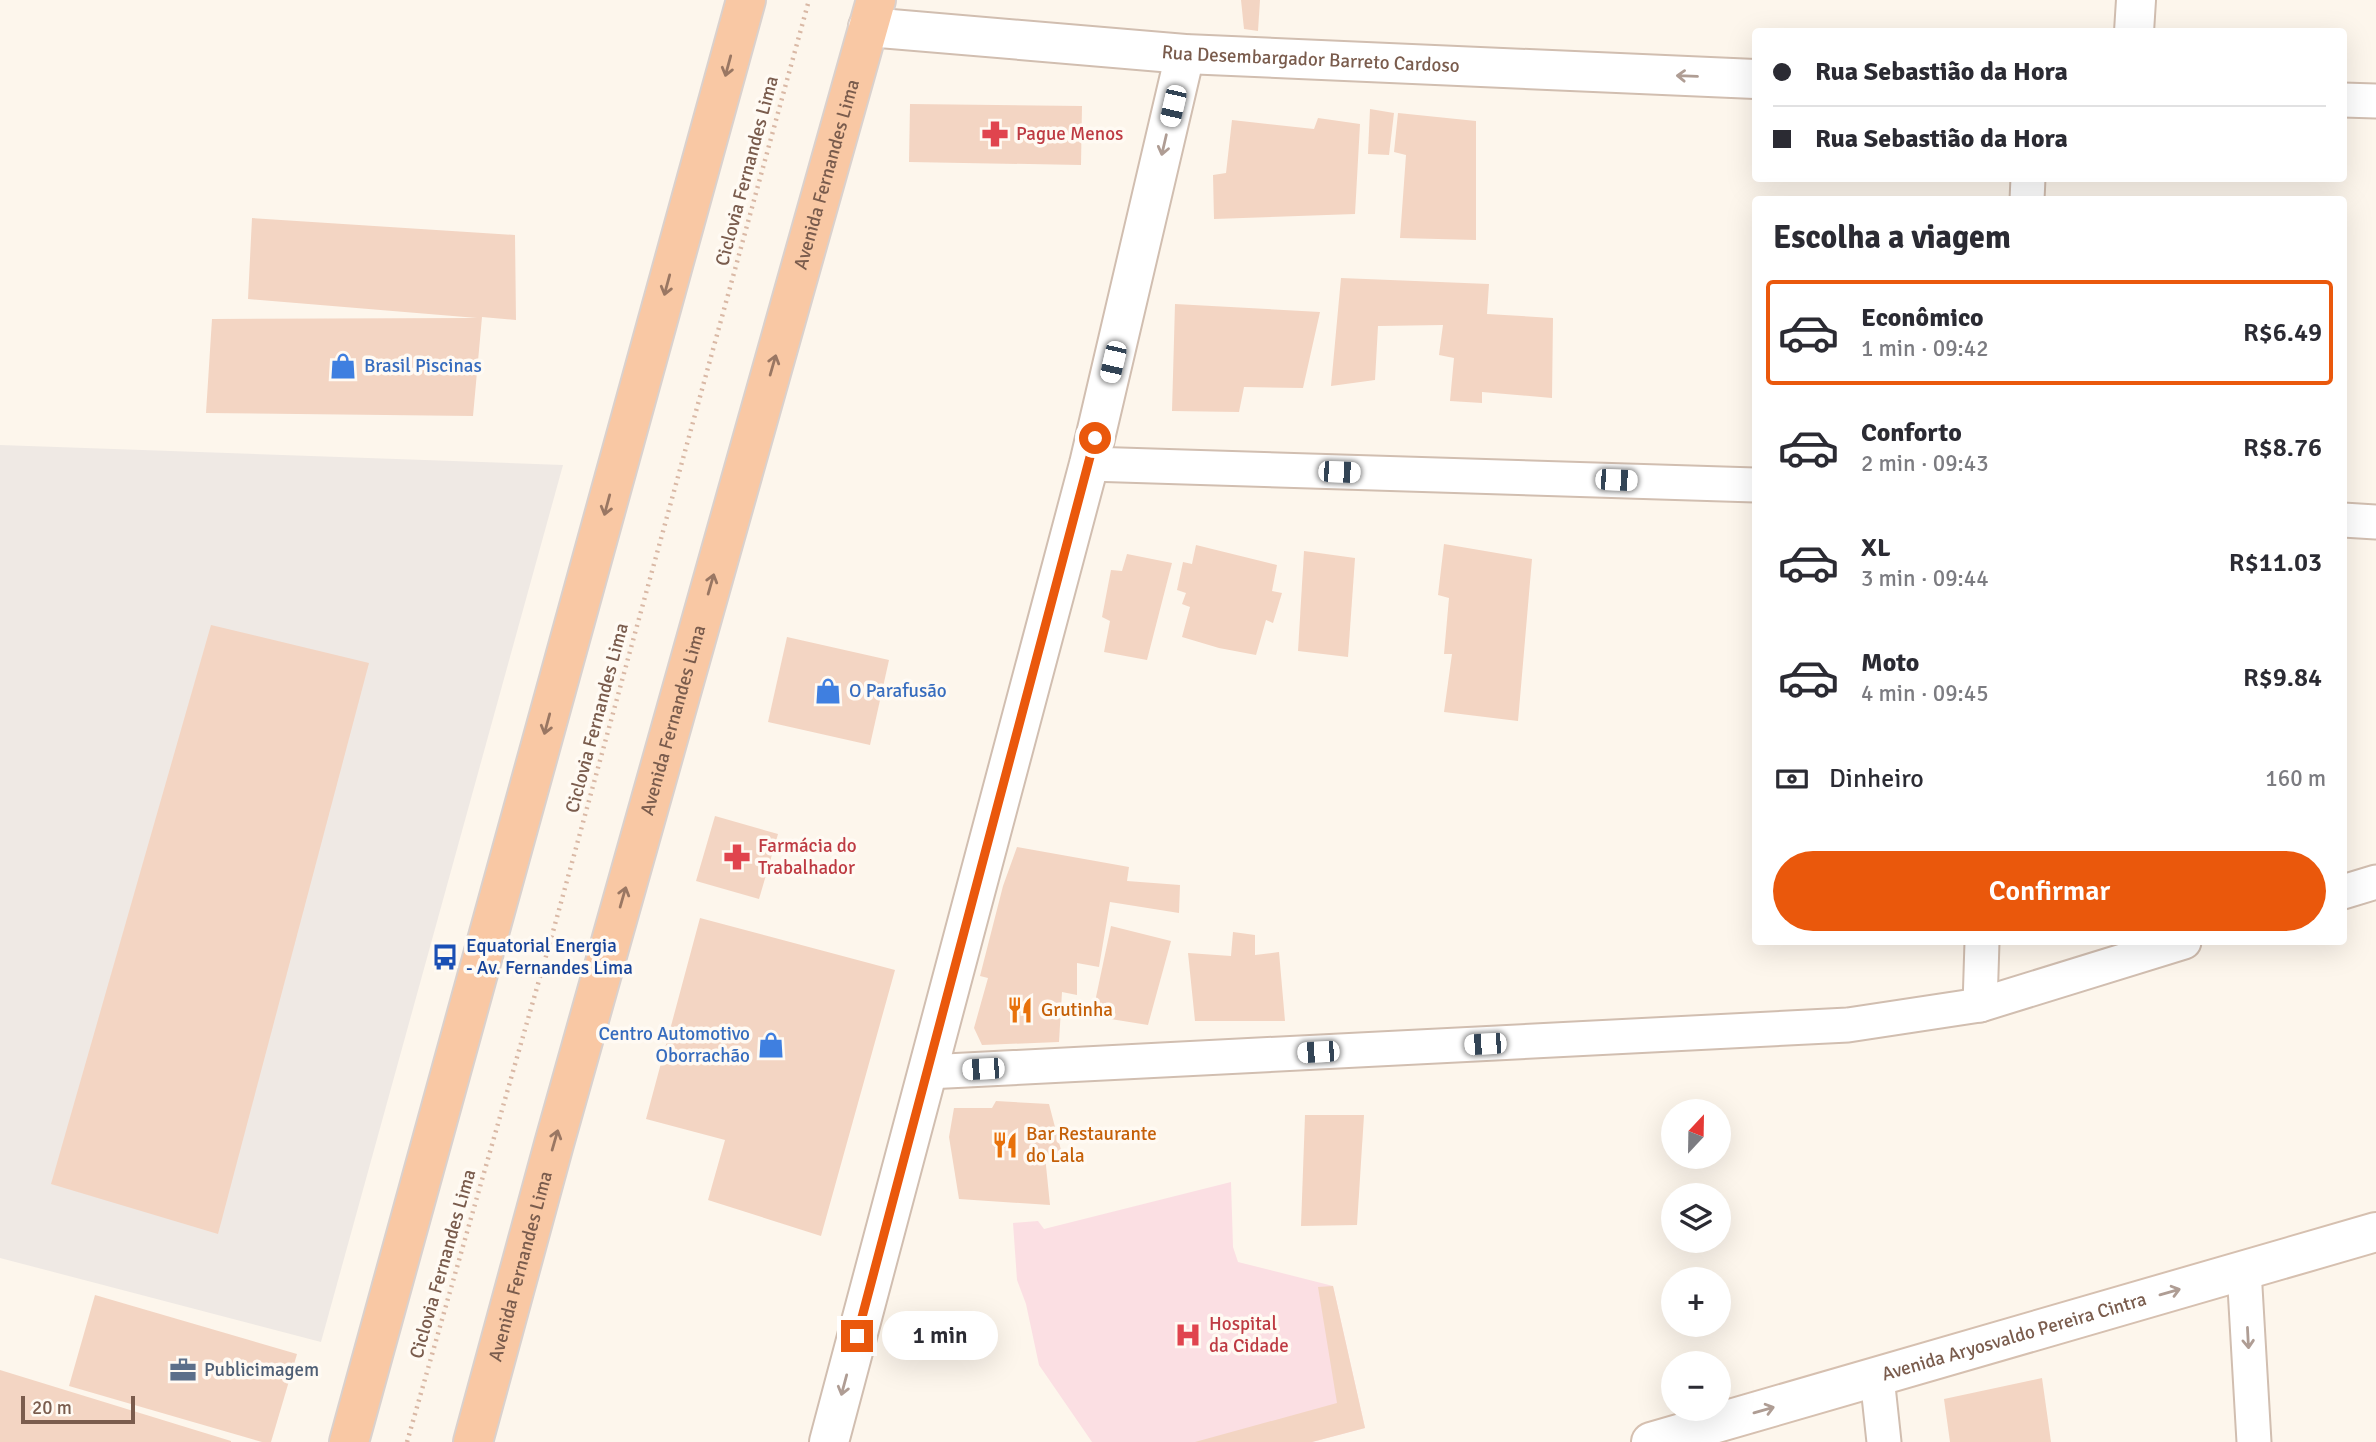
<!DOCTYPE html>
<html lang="pt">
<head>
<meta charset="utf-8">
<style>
  body { margin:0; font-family:Signika,sans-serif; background:#f2f2f3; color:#2b2b33; height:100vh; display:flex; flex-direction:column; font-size:26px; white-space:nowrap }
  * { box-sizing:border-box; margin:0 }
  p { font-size:23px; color:#7c7c81 }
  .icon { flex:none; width:38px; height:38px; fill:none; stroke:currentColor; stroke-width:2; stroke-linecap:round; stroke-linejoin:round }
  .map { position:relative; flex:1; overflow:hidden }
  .side { position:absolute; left:1752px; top:196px; width:595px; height:749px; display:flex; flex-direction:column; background:#fff; border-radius:7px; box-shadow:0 7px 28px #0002 }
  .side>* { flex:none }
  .banner { position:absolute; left:1752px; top:28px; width:595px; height:154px; border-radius:7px; box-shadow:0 7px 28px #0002; display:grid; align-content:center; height:154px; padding:0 21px; background:#fff }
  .needle { width:46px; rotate:22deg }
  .controls { position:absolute; left:1661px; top:1099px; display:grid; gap:14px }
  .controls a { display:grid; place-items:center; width:70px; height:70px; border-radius:50%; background:#fff; box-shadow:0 7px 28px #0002; font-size:35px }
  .scale { position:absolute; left:21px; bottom:18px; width:114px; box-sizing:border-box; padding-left:7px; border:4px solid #7a5c4d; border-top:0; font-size:19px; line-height:24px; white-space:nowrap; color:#7a5c4d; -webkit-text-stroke:5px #fffaf3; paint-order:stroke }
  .end { position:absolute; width:32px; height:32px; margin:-16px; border:9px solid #ea580c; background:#fff; box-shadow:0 0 0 4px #fff }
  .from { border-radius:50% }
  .bubble { position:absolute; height:49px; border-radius:24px; background:#fff; box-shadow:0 7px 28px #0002; font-size:23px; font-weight:600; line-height:49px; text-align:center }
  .car { position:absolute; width:21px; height:42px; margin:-21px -10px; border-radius:9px; box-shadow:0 0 5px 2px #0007; background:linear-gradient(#fff 24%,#345 0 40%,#fff 0 76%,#345 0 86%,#fff 0) }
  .banner b { display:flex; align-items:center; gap:24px; height:66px; font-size:26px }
  .banner b+b { border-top:2px solid #e1e1e2 }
  .banner i { width:18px; height:18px; background:#2b2b33 }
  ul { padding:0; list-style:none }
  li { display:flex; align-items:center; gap:21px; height:105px; margin:0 14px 10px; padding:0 7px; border:4px solid transparent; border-radius:7px }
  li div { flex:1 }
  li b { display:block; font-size:26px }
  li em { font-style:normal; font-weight:600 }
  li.current { border-color:#ea580c }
  li>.icon { width:63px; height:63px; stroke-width:1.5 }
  h2 { padding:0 21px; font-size:32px; line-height:84px }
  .pay { display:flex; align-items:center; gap:18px; height:77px; padding:0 21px; font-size:26px }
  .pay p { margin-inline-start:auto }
  .button { display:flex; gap:14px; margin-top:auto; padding:14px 21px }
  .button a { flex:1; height:80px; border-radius:42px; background:#ea580c; color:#fff; font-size:28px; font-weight:600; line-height:80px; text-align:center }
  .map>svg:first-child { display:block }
</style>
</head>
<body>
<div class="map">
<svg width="2376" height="1442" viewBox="0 0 2376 1442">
  <rect width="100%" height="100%" fill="#fdf6ec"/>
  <!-- industrial -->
  <path fill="#efe9e4" d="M0 445 563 465 321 1342 0 1258Z"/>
  <!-- medical -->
  <path fill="#fbdfe3" d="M1231 1182 1233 1247 1238 1262 1333 1286 1365 1428 1312 1442H1092L1039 1365 1026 1304 1017 1280 1013 1223 1038 1221 1044 1229Z"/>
  <!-- building -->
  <g fill="#f3d5c3">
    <path d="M1241 0H1260L1258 31 1244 29Z"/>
    <path d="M910 104 1082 106 1081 165 909 162Z"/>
    <path d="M1370 109 1394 113 1389 155 1368 154Z"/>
    <path d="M1398 113 1476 121V240L1400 238 1406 155 1394 152Z"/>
    <path d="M1318 118 1360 124 1355 214 1214 219 1213 175 1226 173 1232 120 1314 129Z"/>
    <path d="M252 218 515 235 516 320 482 317 473 416 206 413 212 319 477 318 248 299Z"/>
    <path d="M1341 278 1489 284 1487 314 1553 318 1552 398 1482 392V403L1450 401 1454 358 1439 355 1443 325 1378 326 1375 380 1331 386Z"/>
    <path d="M1175 304 1320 312 1303 388 1244 387 1239 412 1172 411Z"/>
    <path d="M1444 544 1532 559 1518 721 1444 712 1452 654H1444L1449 598 1438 595Z"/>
    <path d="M1196 545 1277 565 1272 591 1282 593 1273 623 1266 620 1256 655 1219 648 1182 637 1190 607 1182 604 1186 593 1177 590 1183 562 1192 564Z"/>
    <path d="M1304 551 1355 558 1348 657 1298 651Z"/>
    <path d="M1127 554 1172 563 1147 660 1104 652 1110 621 1102 617 1111 570 1122 571Z"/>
    <path d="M211 625 369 663 218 1234 51 1184Z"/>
    <path d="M787 637 889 660 870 745 768 722Z"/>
    <path d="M715 816 778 834 759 899 696 881Z"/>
    <path d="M1017 847 1129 867 1127 881 1180 885 1179 913 1110 902 1099 967 1077 963V995L1062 992 1059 1042 982 1045 974 1028 988 978 980 976 1003 886Z"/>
    <path d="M700 918 895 970 821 1236 708 1200 725 1140 646 1119Z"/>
    <path d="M1111 926 1171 941 1148 1025 1092 1016Z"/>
    <path d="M1233 932 1255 935V955L1279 952 1285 1021H1195L1188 953 1231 956Z"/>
    <path d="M996 1101 1049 1104 1062 1154 1045 1156 1050 1205 959 1199 949 1137 954 1108H992Z"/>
    <path d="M1305 1115H1364L1357 1225 1301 1226Z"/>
    <path d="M1333 1286 1365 1428 1312 1442H1195L1337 1403 1318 1287Z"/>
    <path d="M95 1295 297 1354 271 1442H262L69 1386Z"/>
    <path d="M0 1370 231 1441V1442H0Z"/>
    <path d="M2042 1378 2051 1442H1950L1944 1399Z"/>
  </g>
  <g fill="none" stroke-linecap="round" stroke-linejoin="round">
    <!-- minor casing -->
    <g stroke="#d1beb0" stroke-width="37">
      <g id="minor">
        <path d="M2343 100 2376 101"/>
        <path d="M2027 200 2028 178"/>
        <path d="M1089 464 1755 485"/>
        <path d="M2343 520 2376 522"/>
        <path d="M2343 892 2376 882"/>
        <path d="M1980 1005 1982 942"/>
        <path d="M927 1072 1848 1025 1980 1005 2184 942"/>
        <path d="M2244 1270 2254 1442"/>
        <path d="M1877 1377 1884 1442"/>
      </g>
    </g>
    <!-- tertiary casing -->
    <g stroke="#d1beb0" stroke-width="42">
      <g id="tertiary">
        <path id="s1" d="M868 27 1185 54 1755 79"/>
        <path d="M2134 32 2136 0"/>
        <path d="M829 1442 1089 464 1185 54"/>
      </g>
    </g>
    <!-- secondary casing -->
    <g stroke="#d6c0b0" stroke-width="42">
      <g id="secondary">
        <path id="s2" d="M1651 1442 2376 1232"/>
      </g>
    </g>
    <!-- trunk casing -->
    <g stroke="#dad1cd" stroke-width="42">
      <g id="trunk">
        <path d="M349 1442 746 0"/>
        <path id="s3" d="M473 1442 554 1144 876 0"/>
      </g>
    </g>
    <!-- path -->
    <path stroke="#d9b8a5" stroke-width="4.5" stroke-dasharray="2 5" stroke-linecap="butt" d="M407 1442 554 928 809 0"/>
    <!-- minor -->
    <use href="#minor" stroke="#fff" stroke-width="33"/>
    <!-- tertiary -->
    <use href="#tertiary" stroke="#fff" stroke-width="38"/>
    <!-- secondary -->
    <use href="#secondary" stroke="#fff" stroke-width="38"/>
    <!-- trunk -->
    <use href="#trunk" stroke="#f9c8a4" stroke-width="38"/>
  </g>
  <!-- one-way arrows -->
  <defs><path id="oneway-shaft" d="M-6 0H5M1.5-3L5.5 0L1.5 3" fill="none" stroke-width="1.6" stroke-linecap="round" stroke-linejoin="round" transform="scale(1.75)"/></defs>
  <g stroke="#9a7763">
    <use href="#oneway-shaft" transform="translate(728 66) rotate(105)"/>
    <use href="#oneway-shaft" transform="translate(667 285) rotate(105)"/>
    <use href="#oneway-shaft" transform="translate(773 365) rotate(-74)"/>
    <use href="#oneway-shaft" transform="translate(607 505) rotate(105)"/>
    <use href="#oneway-shaft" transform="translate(711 584) rotate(-74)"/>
    <use href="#oneway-shaft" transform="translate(547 724) rotate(105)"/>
    <use href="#oneway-shaft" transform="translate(623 897) rotate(-74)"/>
    <use href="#oneway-shaft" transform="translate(555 1140) rotate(-74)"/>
  </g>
  <g stroke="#af9d94">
    <use href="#oneway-shaft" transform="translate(1687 76) rotate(-178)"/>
    <use href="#oneway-shaft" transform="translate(1164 145) rotate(103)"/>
    <use href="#oneway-shaft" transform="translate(2170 1292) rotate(-16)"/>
    <use href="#oneway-shaft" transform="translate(2248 1338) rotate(87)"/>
    <use href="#oneway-shaft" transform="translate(844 1385) rotate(105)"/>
    <use href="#oneway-shaft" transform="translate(1764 1410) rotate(-16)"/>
  </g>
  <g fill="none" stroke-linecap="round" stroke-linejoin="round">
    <!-- route -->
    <path stroke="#ea580c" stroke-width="9" d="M857 1336 1095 438"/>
  </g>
  <!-- icons -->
  <defs>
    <g id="pharmacy-bare" transform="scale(2.1)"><path d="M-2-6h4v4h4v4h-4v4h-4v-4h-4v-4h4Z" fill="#e0444e" stroke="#fffaf3" stroke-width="2.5" paint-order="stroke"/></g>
    <g id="shop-bare" transform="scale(2.1)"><path d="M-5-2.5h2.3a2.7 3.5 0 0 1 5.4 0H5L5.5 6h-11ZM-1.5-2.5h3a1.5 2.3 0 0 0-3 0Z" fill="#3f7fe0" stroke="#fffaf3" stroke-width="2.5" paint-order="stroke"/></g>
    <g id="bus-bare" transform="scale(2.1)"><path d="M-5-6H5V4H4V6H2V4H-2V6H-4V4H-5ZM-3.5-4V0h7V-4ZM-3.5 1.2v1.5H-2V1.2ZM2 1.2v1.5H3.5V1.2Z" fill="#1a4fb4" stroke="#fffaf3" stroke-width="2.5" paint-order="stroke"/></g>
    <g id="restaurant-bare" transform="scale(2.1)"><path d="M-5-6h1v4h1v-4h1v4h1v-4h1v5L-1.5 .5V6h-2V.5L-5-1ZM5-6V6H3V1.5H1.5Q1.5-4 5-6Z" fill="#e8710a" stroke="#fffaf3" stroke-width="2.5" paint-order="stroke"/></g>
    <g id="hospital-bare" transform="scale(2.1)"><path d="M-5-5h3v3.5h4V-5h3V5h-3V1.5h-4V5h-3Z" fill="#e0444e" stroke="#fffaf3" stroke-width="2.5" paint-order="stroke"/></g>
    <g id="office-bare" transform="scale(2.1)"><path d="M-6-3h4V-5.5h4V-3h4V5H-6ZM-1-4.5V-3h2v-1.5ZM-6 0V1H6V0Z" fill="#5c6f8a" stroke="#fffaf3" stroke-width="2.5" paint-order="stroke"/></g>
  </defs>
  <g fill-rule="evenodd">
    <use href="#pharmacy-bare" x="995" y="134"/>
    <use href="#shop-bare" x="343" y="366"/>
    <use href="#shop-bare" x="828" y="691"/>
    <use href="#pharmacy-bare" x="737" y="857"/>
    <use href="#bus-bare" x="445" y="957"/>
    <use href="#restaurant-bare" x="1020" y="1010"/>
    <use href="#shop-bare" x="771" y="1045"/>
    <use href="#restaurant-bare" x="1005" y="1145"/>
    <use href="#hospital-bare" x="1188" y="1335"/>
    <use href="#office-bare" x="183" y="1370"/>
  </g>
  <g text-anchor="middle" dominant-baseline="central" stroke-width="7" stroke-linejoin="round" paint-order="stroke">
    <!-- street labels -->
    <g font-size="19" fill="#7a5c4d" stroke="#fffaf3">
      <text stroke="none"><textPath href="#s1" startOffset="444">Rua Desembargador Barreto Cardoso</textPath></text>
      <text transform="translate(747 171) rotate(-75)">Ciclovia Fernandes Lima</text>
      <text stroke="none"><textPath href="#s3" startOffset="1316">Avenida Fernandes Lima</textPath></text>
      <text transform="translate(597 718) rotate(-75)">Ciclovia Fernandes Lima</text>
      <text stroke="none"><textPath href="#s3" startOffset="749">Avenida Fernandes Lima</textPath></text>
      <text transform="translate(443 1264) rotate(-74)">Ciclovia Fernandes Lima</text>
      <text stroke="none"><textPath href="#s3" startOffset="182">Avenida Fernandes Lima</textPath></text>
      <text stroke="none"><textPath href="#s2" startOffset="378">Avenida Aryosvaldo Pereira Cintra</textPath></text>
    </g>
    <!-- health labels -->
    <g font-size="19" fill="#be3a42" stroke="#fffaf3" text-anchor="start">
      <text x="1016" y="134">Pague Menos</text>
      <text x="758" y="846">Farmácia do<tspan x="758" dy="22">Trabalhador</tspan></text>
      <text x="1209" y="1324">Hospital<tspan x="1209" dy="22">da Cidade</tspan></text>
    </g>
    <!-- shop labels -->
    <g font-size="19" fill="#366cbe" stroke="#fffaf3" text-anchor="start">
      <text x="364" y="366">Brasil Piscinas</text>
      <text x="849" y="691">O Parafusão</text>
      <text x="750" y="1034" text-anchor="end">Centro Automotivo<tspan x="750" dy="22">Oborrachão</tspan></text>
    </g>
    <!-- transit labels -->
    <g font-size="19" fill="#164399" stroke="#fffaf3" text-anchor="start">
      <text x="466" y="946">Equatorial Energia<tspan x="466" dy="22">- Av. Fernandes Lima</tspan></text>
    </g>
    <!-- food labels -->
    <g font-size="19" fill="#c56008" stroke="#fffaf3" text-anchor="start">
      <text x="1041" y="1010">Grutinha</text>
      <text x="1026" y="1134">Bar Restaurante<tspan x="1026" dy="22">do Lala</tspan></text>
    </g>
    <!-- service labels -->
    <g font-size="19" fill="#4e5e75" stroke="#fffaf3" text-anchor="start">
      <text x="204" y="1370">Publicimagem</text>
    </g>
  </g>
</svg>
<div class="controls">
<a><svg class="needle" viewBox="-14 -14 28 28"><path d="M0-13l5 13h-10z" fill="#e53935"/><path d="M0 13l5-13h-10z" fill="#7c7c81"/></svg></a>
<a><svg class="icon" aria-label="layers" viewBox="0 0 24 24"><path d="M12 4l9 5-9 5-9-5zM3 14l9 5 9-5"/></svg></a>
<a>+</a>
<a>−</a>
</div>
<div class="scale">20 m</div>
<i class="end from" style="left:1095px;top:438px"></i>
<i class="end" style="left:857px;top:1336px"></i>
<div class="bubble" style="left:882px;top:1311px;width:116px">1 min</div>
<i class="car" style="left:1173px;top:106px;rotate:193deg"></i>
<i class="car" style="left:1113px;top:362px;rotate:193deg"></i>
<i class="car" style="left:1339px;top:472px;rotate:92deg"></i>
<i class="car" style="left:1616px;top:480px;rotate:92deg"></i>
<i class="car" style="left:1485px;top:1044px;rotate:267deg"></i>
<i class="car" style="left:1318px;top:1052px;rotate:267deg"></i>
<i class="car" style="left:983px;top:1069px;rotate:267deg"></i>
<div class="banner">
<b><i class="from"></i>Rua Sebastião da Hora</b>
<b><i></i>Rua Sebastião da Hora</b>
</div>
<section class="side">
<h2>Escolha a viagem</h2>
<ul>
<li class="current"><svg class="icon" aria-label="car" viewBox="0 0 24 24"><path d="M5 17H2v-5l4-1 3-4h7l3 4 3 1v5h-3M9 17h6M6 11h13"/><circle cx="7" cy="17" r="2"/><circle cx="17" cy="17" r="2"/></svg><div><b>Econômico</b><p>1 min · 09:42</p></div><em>R$6.49</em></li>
<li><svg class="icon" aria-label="car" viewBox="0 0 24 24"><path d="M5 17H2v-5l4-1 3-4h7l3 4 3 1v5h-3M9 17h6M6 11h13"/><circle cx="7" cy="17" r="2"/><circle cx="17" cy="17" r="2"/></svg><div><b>Conforto</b><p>2 min · 09:43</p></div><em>R$8.76</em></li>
<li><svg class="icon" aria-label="car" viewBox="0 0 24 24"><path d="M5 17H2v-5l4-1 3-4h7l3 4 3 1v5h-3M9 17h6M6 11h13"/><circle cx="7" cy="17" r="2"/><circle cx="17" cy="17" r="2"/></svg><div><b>XL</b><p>3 min · 09:44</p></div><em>R$11.03</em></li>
<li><svg class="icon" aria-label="car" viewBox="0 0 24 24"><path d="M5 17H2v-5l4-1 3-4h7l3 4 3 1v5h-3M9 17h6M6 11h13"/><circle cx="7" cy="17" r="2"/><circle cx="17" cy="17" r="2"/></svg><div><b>Moto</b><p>4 min · 09:45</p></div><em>R$9.84</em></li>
</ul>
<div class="pay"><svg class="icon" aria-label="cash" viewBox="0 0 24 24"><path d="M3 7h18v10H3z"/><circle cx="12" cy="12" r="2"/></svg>Dinheiro<p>160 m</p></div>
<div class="button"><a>Confirmar</a></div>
</section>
</div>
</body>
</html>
